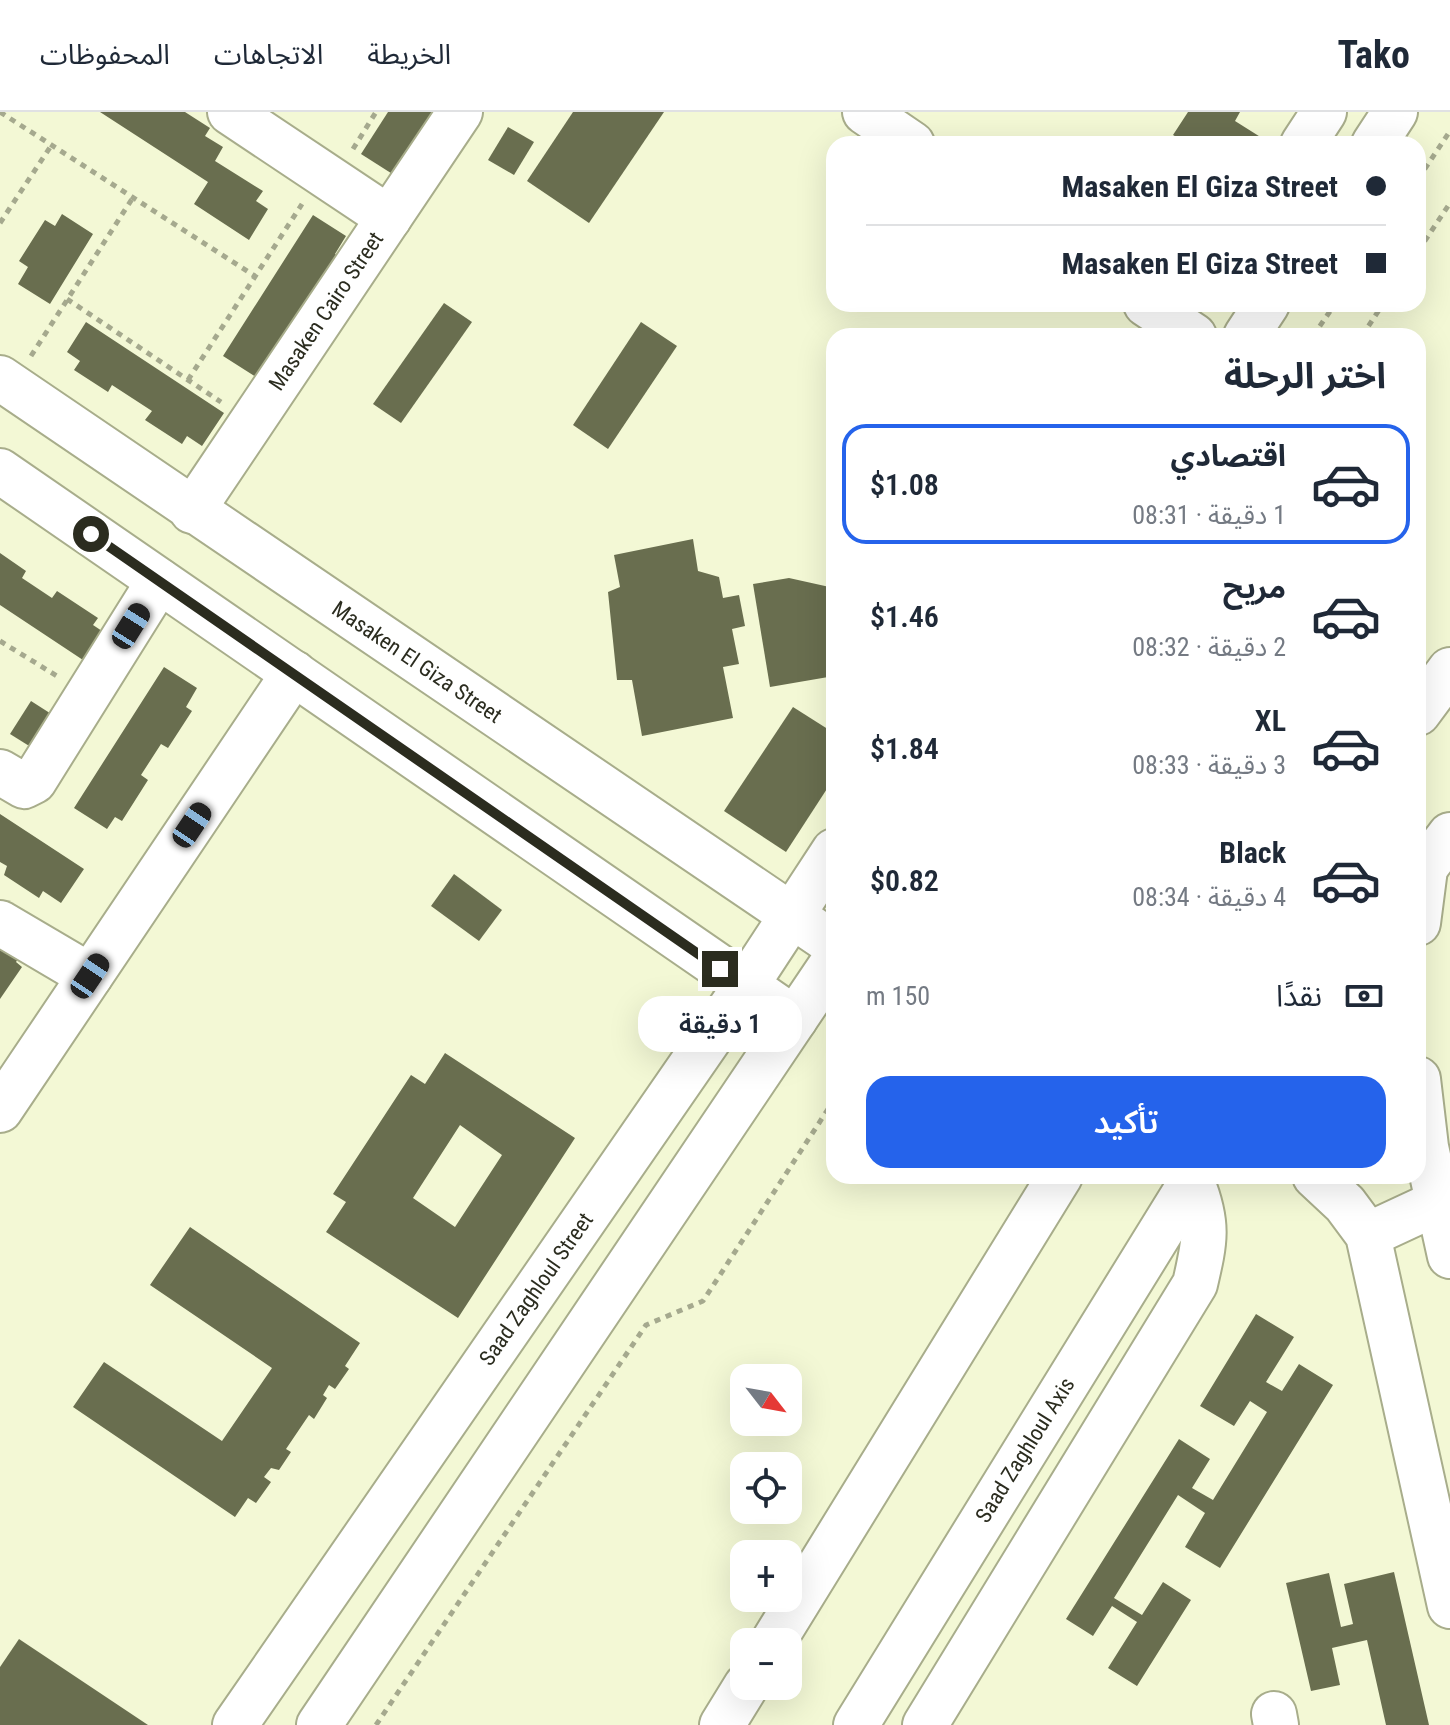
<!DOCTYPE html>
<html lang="ar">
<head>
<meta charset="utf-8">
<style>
  body { margin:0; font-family:"Roboto Condensed","Noto Sans Arabic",sans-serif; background:#f2f2f3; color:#1f2937; direction:rtl; height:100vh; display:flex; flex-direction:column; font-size:30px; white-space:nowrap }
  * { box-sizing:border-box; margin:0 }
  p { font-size:26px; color:#747a83 }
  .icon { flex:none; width:44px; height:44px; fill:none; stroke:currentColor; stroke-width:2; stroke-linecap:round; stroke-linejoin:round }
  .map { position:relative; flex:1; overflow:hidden; direction:ltr }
  .sheet { position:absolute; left:826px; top:216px; width:600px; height:856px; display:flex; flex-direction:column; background:#fff; border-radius:24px; box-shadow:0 8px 32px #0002; direction:rtl }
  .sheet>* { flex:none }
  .guide { position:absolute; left:826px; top:24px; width:600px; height:176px; border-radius:24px; box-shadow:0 8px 32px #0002; direction:rtl; display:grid; align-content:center; height:176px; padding:0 40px; background:#fff }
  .needle { width:52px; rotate:121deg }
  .controls { position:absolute; left:730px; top:1252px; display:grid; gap:16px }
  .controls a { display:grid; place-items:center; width:72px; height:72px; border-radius:16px; background:#fff; box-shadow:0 8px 32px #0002; font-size:40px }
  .end { position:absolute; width:36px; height:36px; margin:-18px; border:10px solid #2b2c1f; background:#fff; box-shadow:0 0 0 4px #fff }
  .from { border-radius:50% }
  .bubble { position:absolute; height:56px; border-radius:24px; background:#fff; box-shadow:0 8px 32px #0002; font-size:26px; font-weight:600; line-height:56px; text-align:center; direction:rtl }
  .car { position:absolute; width:24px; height:48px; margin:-24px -12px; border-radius:10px; box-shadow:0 0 6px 2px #0007; background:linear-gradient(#222 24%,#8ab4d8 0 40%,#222 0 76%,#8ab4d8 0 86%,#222 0) }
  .guide b { display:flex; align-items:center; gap:28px; height:76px; font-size:30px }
  .guide b+b { border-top:2px solid #e0e1e3 }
  .guide i { width:20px; height:20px; background:#1f2937 }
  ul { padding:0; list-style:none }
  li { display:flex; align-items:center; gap:24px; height:120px; margin:0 16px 12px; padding:0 24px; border:4px solid transparent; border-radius:24px }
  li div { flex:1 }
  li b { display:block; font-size:30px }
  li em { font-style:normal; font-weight:600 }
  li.selected { border-color:#2563eb }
  li>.icon { width:72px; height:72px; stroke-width:1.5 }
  h2 { padding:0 40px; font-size:36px; line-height:96px }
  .pay { display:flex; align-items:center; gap:20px; height:88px; padding:0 40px; font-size:30px }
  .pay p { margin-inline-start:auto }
  .primary-button { display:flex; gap:16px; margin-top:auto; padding:16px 40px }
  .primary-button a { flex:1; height:92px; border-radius:24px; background:#2563eb; color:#fff; font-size:32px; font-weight:600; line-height:92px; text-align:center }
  header { display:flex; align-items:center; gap:48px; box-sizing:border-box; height:112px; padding:0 40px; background:#fff; border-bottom:2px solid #e0e1e3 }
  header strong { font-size:38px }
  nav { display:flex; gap:44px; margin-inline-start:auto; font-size:28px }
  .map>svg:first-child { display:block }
</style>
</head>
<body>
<header>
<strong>Tako</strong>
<nav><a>الخريطة</a><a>الاتجاهات</a><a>المحفوظات</a></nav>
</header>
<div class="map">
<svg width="1450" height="1613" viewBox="0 0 1450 1613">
  <rect width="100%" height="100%" fill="#f3f8d5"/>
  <!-- building -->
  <g fill="#696e4f" fill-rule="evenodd">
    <path d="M100 0H185L210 16 205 24 223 35 215 49 263 79 256 89 268 97 249 128 194 92 208 70Z"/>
    <path d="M388 0H435L394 63 361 42Z"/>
    <path d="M573 0H664L589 111 527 69Z"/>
    <path d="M1188 0H1240L1235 9 1262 26 1258 32H1188L1173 23Z"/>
    <path d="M508 15 534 30 514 63 488 48Z"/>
    <path d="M62 102 93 122 50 192 18 172 28 155 19 149 45 108 55 114Z"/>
    <path d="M313 103 346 124 335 142 341 146 317 184 311 180 291 211 297 216 271 257 264 253 256 265 223 244Z"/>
    <path d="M444 191 472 210 401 311 373 292Z"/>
    <path d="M86 210 224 301 202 334 187 324 182 332 145 308 152 299 112 273 108 280 74 258 80 249 67 240Z"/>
    <path d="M641 210 677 234 608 337 573 313Z"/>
    <path d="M693 427 698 459 719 465 723 486 739 483 745 514 732 517 739 552 723 555 733 606 642 624 632 568H617L608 480 620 475 614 443Z"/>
    <path d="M0 441 26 459 22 466 52 486 57 479 98 506 93 513 105 521 86 550 0 493Z"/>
    <path d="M789 466 834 476V564L770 575 753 472Z"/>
    <path d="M164 555 197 576 186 595 192 599 168 636 161 632 141 663 148 668 122 709 115 705 107 717 74 696Z"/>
    <path d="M31 589 56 605 34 637 10 622Z"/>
    <path d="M793 595 834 621V666L786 740 724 699Z"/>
    <path d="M0 702 84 757 61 791 43 779 39 786 4 763 7 754 0 750Z"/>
    <path d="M454 762 502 798 479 829 431 794Z"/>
    <path d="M0 819 25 836 16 850 22 855 0 887Z"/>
    <path d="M445 941 575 1026 458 1206 326 1120 346 1090 333 1082 411 963 425 972ZM460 1013 502 1043 455 1115 413 1086Z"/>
    <path d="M190 1115 360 1231 345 1254 349 1257 335 1277 329 1273 323 1283 327 1286 314 1307 309 1303 286 1337 291 1340 279 1358 271 1356 264 1365 271 1370 256 1391 248 1386 235 1405 73 1295 104 1250 222 1329 272 1256 150 1173Z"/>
    <path d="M1256 1202 1294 1225 1266 1270 1282 1279 1299 1252 1333 1273 1220 1456 1185 1435 1205 1401 1178 1383 1114 1486 1142 1503 1163 1470 1191 1488 1137 1574 1108 1556 1137 1510 1112 1494 1093 1524 1066 1507 1179 1327 1210 1347 1192 1376 1213 1388 1267 1300 1250 1289 1234 1314 1200 1294Z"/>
    <path d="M1394 1460 1429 1613H1386L1367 1528 1332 1536 1340 1573 1311 1579 1286 1471 1329 1461 1341 1515 1353 1512 1344 1472Z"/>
    <path d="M19 1527 148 1613H0V1555Z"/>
  </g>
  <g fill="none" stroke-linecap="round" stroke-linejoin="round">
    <!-- minor casing -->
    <g stroke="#a8ad8b" stroke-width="48">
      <g id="minor">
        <path d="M230 0 389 106"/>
        <path d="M865 0 912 32"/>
        <path d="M1303 32 1324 0"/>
        <path d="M1374 32 1395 0"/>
        <path d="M1146 192 1194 224"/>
        <path d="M1246 224 1267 192"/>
        <path d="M0 266 834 832"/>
        <path d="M0 359 795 907"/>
        <path d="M192 399 460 0"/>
        <path d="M0 660 24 674 34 669 159 469"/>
        <path d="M0 811 90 864"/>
        <path d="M1418 811 1425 757"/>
        <path d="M1418 967 1426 1035 1450 1144"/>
        <path d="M0 998 294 561"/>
        <path d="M1315 1064 1345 1092 1368 1123 1450 1494"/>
        <path d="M1368 1123 1439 1090"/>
        <path d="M1274 1602 1276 1613"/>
        <path d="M235 1613 745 875 834 739"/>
        <path d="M319 1613 834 849"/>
        <path d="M925 1613 1195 1172C1205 1129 1209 1112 1192 1070"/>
      </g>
    </g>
    <!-- major casing -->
    <g stroke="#a8ad8b" stroke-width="48">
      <g id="major">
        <path d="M1418 601 1450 558"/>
        <path d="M1418 765 1450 723"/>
        <path d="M773 1530 1060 1064"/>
        <path d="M722 1613 746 1574"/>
        <path d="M856 1613 1195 1064"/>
      </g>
    </g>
    <!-- path -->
    <g stroke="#a5a98e" stroke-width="5" stroke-dasharray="6 6" stroke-linecap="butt">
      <path d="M0 0 255 164"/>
      <path d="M353 37 376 0"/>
      <path d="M1418 67 1450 19"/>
      <path d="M0 111 51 34"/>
      <path d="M1418 139 1450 91"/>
      <path d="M67 187 221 290"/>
      <path d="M1313 224 1335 192"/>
      <path d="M1362 224 1383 192"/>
      <path d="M31 244 132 87"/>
      <path d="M188 268 302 92"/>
      <path d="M0 529 57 564"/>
      <path d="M376 1613 646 1213 703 1189 834 988"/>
    </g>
    <!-- minor -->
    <use href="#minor" stroke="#fff" stroke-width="44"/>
    <!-- major -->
    <use href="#major" stroke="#fff" stroke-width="44"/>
  </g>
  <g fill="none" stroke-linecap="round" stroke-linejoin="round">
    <!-- route -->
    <path stroke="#2b2c1f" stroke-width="10" d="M91 422 720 857"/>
  </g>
  <g text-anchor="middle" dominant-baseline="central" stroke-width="8" stroke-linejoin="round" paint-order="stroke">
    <!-- street labels -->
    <g font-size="22" fill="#2b2c1f" stroke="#fff">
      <text transform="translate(326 199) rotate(-56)">Masaken Cairo Street</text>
      <text transform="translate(417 550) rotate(34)">Masaken El Giza Street</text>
      <text transform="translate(536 1177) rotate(-55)">Saad Zaghloul Street</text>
      <text transform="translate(1025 1338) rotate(-58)">Saad Zaghloul Axis</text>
    </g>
  </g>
</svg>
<div class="controls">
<a><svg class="needle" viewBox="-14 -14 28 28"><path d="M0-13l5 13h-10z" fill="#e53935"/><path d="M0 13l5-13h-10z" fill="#747a83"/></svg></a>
<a><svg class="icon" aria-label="locate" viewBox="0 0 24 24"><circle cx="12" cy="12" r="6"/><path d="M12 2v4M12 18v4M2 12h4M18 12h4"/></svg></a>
<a>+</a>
<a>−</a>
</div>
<i class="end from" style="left:91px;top:422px"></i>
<i class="end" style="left:720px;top:857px"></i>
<div class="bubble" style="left:638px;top:884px;width:164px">1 دقيقة</div>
<i class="car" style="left:131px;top:514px;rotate:32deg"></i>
<i class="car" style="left:192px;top:713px;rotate:34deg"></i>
<i class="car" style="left:90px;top:864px;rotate:34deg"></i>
<div class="guide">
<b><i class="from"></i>Masaken El Giza Street</b>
<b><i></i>Masaken El Giza Street</b>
</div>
<section class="sheet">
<h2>اختر الرحلة</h2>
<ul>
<li class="selected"><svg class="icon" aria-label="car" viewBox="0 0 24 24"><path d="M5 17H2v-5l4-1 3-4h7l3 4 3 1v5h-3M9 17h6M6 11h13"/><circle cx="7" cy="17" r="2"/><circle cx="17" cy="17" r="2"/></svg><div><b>اقتصادي</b><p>1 دقيقة · 08:31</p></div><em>$1.08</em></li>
<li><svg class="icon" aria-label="car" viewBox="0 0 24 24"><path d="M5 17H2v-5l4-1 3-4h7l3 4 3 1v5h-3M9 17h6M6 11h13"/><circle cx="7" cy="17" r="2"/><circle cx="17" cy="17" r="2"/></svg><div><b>مريح</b><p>2 دقيقة · 08:32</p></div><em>$1.46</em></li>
<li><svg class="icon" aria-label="car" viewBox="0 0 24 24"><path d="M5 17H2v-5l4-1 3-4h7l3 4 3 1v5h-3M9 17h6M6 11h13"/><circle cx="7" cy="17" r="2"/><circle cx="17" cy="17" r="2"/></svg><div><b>XL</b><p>3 دقيقة · 08:33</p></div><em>$1.84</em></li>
<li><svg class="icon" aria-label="car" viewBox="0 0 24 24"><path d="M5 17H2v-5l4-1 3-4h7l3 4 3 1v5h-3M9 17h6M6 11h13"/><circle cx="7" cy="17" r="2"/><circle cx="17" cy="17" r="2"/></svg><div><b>Black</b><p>4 دقيقة · 08:34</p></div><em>$0.82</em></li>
</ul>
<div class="pay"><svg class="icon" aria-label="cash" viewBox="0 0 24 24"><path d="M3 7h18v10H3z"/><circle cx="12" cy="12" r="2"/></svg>نقدًا<p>150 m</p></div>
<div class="primary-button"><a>تأكيد</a></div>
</section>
</div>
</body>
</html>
